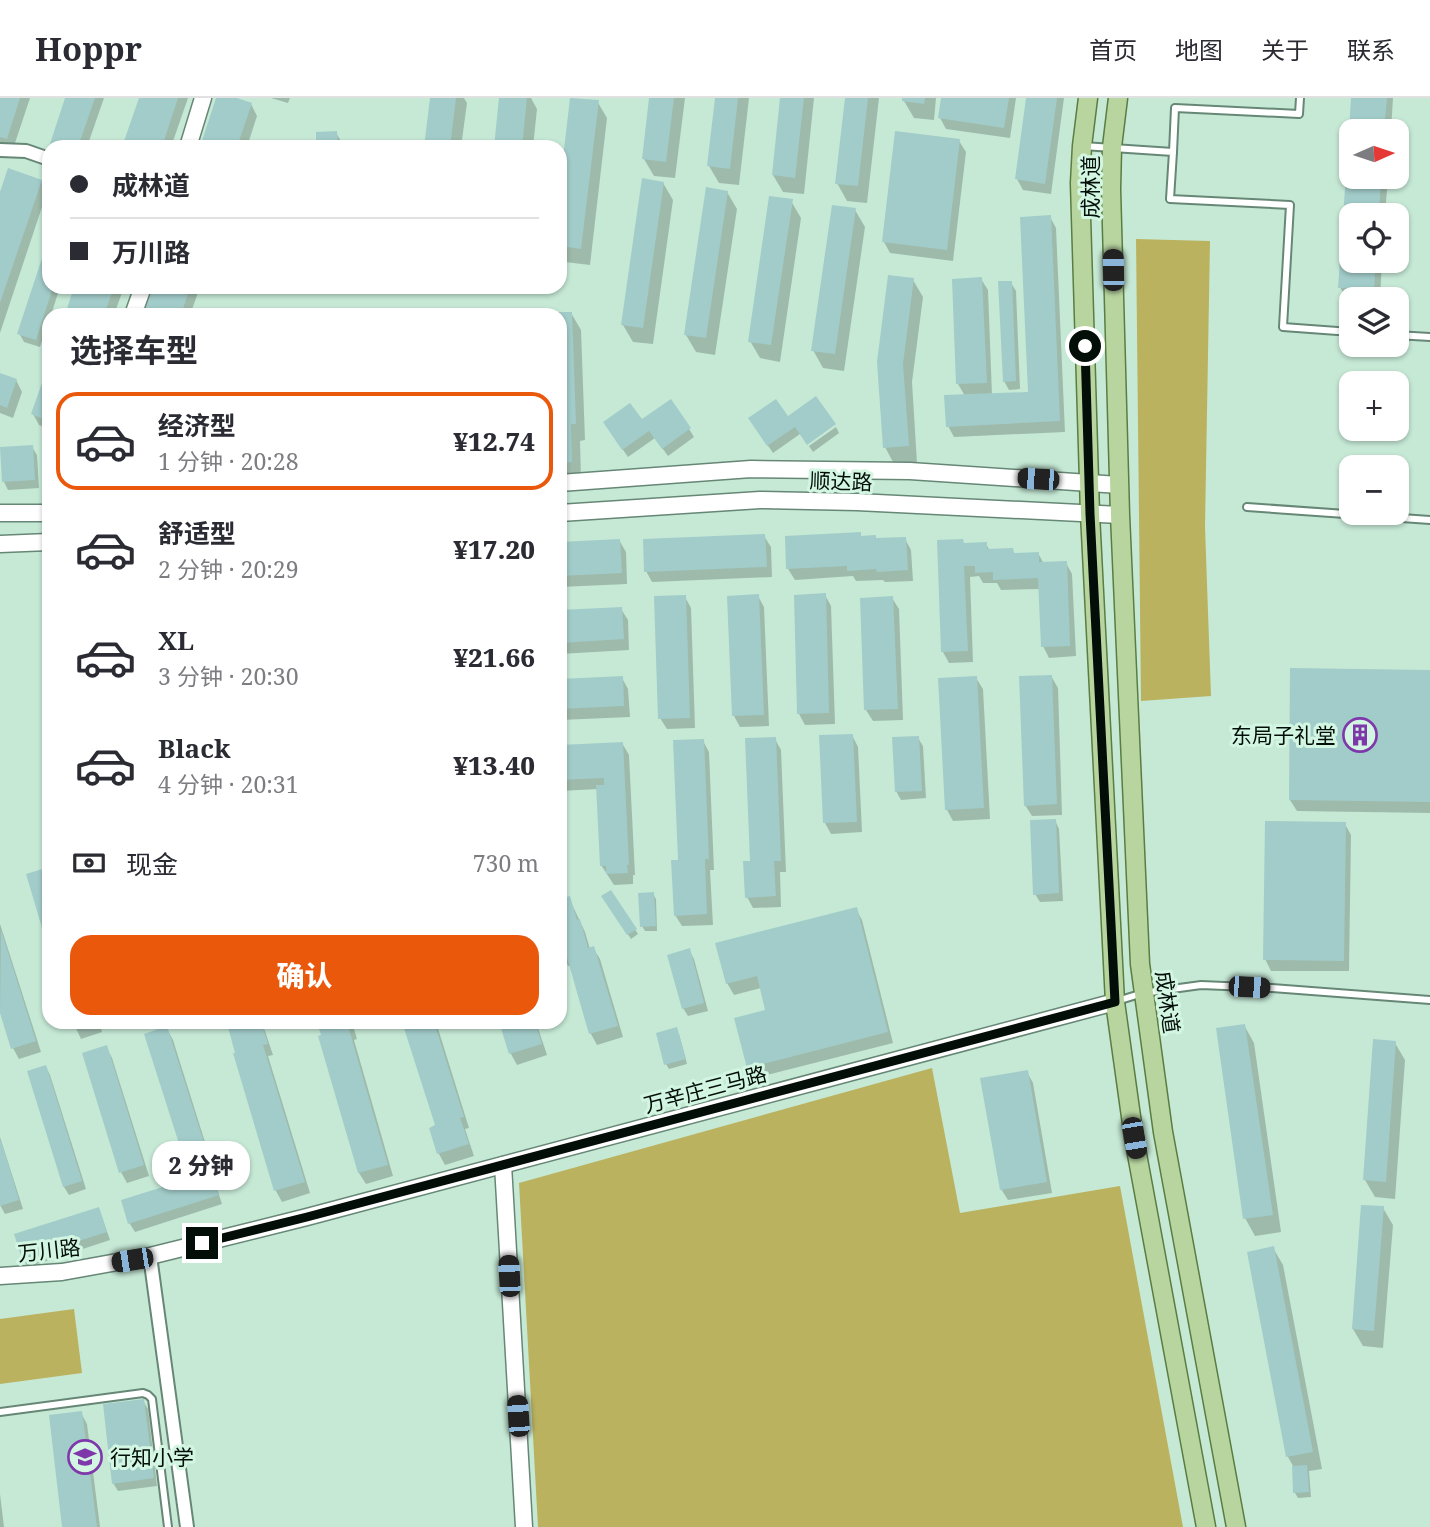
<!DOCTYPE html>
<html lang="zh">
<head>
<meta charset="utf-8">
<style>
  body { margin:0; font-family:"Noto Serif","Noto Sans SC",serif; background:#f7f7f7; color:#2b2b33; height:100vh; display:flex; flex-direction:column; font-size:26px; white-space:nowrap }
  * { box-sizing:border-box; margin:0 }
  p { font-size:23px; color:#7c7c81 }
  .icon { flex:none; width:38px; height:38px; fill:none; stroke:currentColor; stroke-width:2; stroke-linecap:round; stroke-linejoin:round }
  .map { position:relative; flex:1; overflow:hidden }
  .sheet { position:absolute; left:42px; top:210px; width:525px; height:721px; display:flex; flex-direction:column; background:#fff; border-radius:21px; box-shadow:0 2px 5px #0004 }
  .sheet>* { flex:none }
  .banner { position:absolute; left:42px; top:42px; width:525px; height:154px; border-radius:21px; box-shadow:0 2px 5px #0004; display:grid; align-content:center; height:154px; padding:0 28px; background:#fff }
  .needle { width:46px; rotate:87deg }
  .fabs { position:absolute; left:1339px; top:21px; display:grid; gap:14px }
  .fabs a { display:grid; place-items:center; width:70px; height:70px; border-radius:14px; background:#fff; box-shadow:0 2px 5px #0004; font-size:35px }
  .end { position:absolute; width:32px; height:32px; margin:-16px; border:9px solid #040e08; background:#fff; box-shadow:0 0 0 4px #fff }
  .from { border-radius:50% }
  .bubble { position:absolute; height:49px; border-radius:21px; background:#fff; box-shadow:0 2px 5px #0004; font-size:23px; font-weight:800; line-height:49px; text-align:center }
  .car { position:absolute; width:21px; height:42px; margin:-21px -10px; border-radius:9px; box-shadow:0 0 5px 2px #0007; background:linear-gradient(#222 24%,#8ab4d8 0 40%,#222 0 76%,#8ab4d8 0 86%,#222 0) }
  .banner b { display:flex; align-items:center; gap:24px; height:66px; font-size:26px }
  .banner b+b { border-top:2px solid #e1e1e2 }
  .banner i { width:18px; height:18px; background:#2b2b33 }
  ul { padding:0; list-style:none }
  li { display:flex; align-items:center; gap:21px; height:98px; margin:0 14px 10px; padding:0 14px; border:4px solid transparent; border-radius:21px }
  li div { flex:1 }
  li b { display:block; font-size:26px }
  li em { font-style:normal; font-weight:800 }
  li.active { border-color:#ea580c }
  li>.icon { width:63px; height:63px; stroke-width:1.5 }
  h2 { padding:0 28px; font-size:32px; line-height:84px }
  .pay { display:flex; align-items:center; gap:18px; height:77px; padding:0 28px; font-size:26px }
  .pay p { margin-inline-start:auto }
  .primary-button { display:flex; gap:14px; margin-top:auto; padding:14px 28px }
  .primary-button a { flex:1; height:80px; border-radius:21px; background:#ea580c; color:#fff; font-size:28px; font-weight:800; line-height:80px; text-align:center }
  header { display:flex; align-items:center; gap:42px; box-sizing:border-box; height:98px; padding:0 35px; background:#fff; border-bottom:2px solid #e1e1e2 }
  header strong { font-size:33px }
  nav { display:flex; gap:38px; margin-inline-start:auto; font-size:24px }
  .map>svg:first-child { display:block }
</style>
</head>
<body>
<header>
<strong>Hoppr</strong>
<nav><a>首页</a><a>地图</a><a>关于</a><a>联系</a></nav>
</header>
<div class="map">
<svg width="1430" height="1429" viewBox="0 0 1430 1429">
  <rect width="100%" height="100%" fill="#c6e9d6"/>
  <!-- green -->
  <g fill="#bbb25f">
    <path d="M1136 141 1210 143 1205 429 1211 598 1141 603Z"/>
    <path d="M932 970 960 1115 1120 1088 1183 1429H538L519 1085Z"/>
    <path d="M74 1211 82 1275 0 1286V1221Z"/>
  </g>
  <!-- shadow -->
  <g fill="#0003">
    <path d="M0 0H30L13 51 0 47Z"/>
    <path d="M67 0H104L87 49H51Z"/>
    <path d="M141 0H188L171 49H124Z"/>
    <path d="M218 0H232L251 6 257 18 247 49H202Z"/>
    <path d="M271 0H290L288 5Z"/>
    <path d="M431 0H464L467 5 461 49H425Z"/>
    <path d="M501 0H531L537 11 533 49H495Z"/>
    <path d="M651 0H685L675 80 654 78 644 61Z"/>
    <path d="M717 0H749L739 87 719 85 709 68Z"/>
    <path d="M782 0H814L804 96 783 94 773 77Z"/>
    <path d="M847 0H879L867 105 847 103 837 85Z"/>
    <path d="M904 0H936L934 22 914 20 904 3Z"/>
    <path d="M943 0H1016L1010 40 946 31 940 20Z"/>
    <path d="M1028 0H1064L1051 96 1023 92 1017 81Z"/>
    <path d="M1353 0H1393L1391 33H1351V79H1388L1385 117H1351V163H1382L1380 201 1346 200 1340 189Z"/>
    <path d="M597 3 607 20 590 167 565 164 560 156V101Z"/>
    <path d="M336 35 341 43V49H318Z"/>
    <path d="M959 43 966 54 953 163 890 155 884 144Z"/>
    <path d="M41 83 47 94 0 235V99Z"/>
    <path d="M663 85 673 102 653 246 633 244 623 227Z"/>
    <path d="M727 94 737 111 715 257 696 254 686 237Z"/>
    <path d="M791 103 801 120 780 264 760 260 750 243Z"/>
    <path d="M855 112 865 129 844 273 823 270 813 252Z"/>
    <path d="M1050 119 1056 130 1065 334 954 339 948 328 965 298 958 286 981 181 988 192 992 297 1030 295Z"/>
    <path d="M49 146V189H60L51 217H49V222L40 249 24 244 19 235Z"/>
    <path d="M913 182 923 199 912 284 917 365 894 366 885 349Z"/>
    <path d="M1011 185 1016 193 1020 291 1009 292 1004 283Z"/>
    <path d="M76 189H124L114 217H67Z"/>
    <path d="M155 189H200L190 217H145Z"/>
    <path d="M571 215 581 232 585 342 580 343 581 381 560 382V217H550Z"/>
    <path d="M49 269V331L39 327 33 316Z"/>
    <path d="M0 277 16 282 22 294 13 320 0 315Z"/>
    <path d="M787 320 834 326 800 336 773 355 755 329Z"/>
    <path d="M836 329 839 335 813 354 809 348Z"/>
    <path d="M689 331 694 339 668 358 655 340 628 359 610 333Z"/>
    <path d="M32 349 37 357 39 390 8 392 4 384Z"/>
    <path d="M860 435 862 440 877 442 905 441 911 452 913 483 885 484 883 482 856 483 853 478 795 482 788 471Z"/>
    <path d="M764 438 771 449 772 479 652 484 646 473Z"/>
    <path d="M619 442 626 454 627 486 560 489V445Z"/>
    <path d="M964 446H986L990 453 1012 452 1015 456 1038 455 1044 466 1066 465 1072 476 1076 558 1049 560 1043 548 1040 491 1001 492 997 485H983L979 478 970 479 973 564 949 565 943 554Z"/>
    <path d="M825 497 831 508 835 626 805 627 799 616Z"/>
    <path d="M758 498 764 509 769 628 740 629 734 618Z"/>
    <path d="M685 499 691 510 695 630 667 631 660 620Z"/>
    <path d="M892 500 899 511 903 622 873 623 866 612Z"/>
    <path d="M621 511 628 522 629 552 560 556V514Z"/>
    <path d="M1430 573V715L1297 713 1290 702Z"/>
    <path d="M1051 578 1058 590 1062 717 1032 718 1025 707Z"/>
    <path d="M622 580 628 591 630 619 560 622V583Z"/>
    <path d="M976 580 983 591 990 721 953 723 947 712Z"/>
    <path d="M852 637 858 649 862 734 831 736 825 725Z"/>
    <path d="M918 640 923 648 926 700 901 702 896 693Z"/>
    <path d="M775 641 781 652 786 774H780L781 809 753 810 747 799Z"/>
    <path d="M703 643 709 654 714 772H710L713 827 682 828 675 817 680 763Z"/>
    <path d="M622 645 629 657 635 777H633V786L614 787 601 767 598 691 560 693V649Z"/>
    <path d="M1055 722 1059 731 1063 803 1040 804 1035 796Z"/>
    <path d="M1345 726 1351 737 1349 873H1271L1265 861Z"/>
    <path d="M611 794 638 836 631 841 604 799Z"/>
    <path d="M653 796 656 801 657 833H645L642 828Z"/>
    <path d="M569 800 585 834 590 851 593 850 600 861 623 939 597 947 591 936 571 868H568L560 851V803Z"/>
    <path d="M856 811 862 822 893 945 755 980 748 969 767 913 761 890 734 897 727 885Z"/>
    <path d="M0 826 41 954 19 961 13 950 0 910Z"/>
    <path d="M689 852 694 861 708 913 688 918 683 910Z"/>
    <path d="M73 924H99L102 934 81 941Z"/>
    <path d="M251 924H260L265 933 273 957 268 958 310 1095 282 1104 276 1093 235 957Z"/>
    <path d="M319 924H352L357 941 354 942 393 1078 366 1086 359 1075Z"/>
    <path d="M404 924H436L469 1030 465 1031 474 1058 445 1067 439 1056 431 1031 438 1029Z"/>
    <path d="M501 924H536L547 957 517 967 511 956Z"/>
    <path d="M1244 927 1254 945 1281 1134 1255 1138 1245 1120Z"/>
    <path d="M167 931 173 942 210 1060 190 1066 183 1055 146 937Z"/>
    <path d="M679 936 687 966 669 971 666 966Z"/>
    <path d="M1395 945 1405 962 1395 1101 1375 1099 1365 1082Z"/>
    <path d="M106 949 112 960 149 1078 127 1085 121 1074Z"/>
    <path d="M46 969 50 977 86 1091 69 1097 64 1089 29 975Z"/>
    <path d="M1027 974 1033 985 1052 1095 1008 1102 1001 1091Z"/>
    <path d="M0 1039 23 1111 5 1116 0 1107Z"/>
    <path d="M211 1076 215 1084 222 1106 135 1134 130 1126 123 1104Z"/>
    <path d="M1383 1110 1393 1127 1383 1250 1363 1248 1353 1231Z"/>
    <path d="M98 1111 102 1119 110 1142 28 1169 23 1161 16 1137Z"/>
    <path d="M1273 1150 1283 1167 1322 1371 1309 1373 1311 1399 1298 1400 1295 1395 1293 1368 1288 1359Z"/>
    <path d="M143 1303 148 1311 157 1388 118 1393 113 1385Z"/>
    <path d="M81 1315 87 1326 100 1429H64Z"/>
    <path d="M0 1396 4 1429H0Z"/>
  </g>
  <!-- building -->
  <g fill="#a2ccc9">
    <path d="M0 0H20L7 41 0 39Z"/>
    <path d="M65 0H95L78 49H49Z"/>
    <path d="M139 0H178L162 49H122Z"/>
    <path d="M216 0H237L252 5 237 49H200Z"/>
    <path d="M430 0H456L450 49H424Z"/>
    <path d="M499 0H527L522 49H494Z"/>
    <path d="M570 0 599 2 581 151 560 148V86Z"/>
    <path d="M649 0H674L666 64 642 61Z"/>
    <path d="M715 0H738L730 71 707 68Z"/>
    <path d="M780 0H804L795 80 772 77Z"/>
    <path d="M845 0H868L858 88 835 86Z"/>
    <path d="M902 0H925L924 6 902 3Z"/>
    <path d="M941 0H1009L1004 30 938 20Z"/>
    <path d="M1026 0H1057L1045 86 1015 81Z"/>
    <path d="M1351 0H1387L1384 33H1349Z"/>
    <path d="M337 33 338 49H316V34Z"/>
    <path d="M895 33 960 41 947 152 882 144Z"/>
    <path d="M1349 34H1351V79H1381L1379 117H1351V163H1376L1374 191 1338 190Z"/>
    <path d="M8 70 42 82 0 205V94Z"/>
    <path d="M642 80 664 84 643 230 621 227Z"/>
    <path d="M706 89 728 93 706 240 684 237Z"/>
    <path d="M769 98 793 101 771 247 748 244Z"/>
    <path d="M832 107 856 110 835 256 811 253Z"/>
    <path d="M1051 117 1060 323 946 329 944 297 1028 294 1020 119Z"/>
    <path d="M48 142 49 189H53L36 242 17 236Z"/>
    <path d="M888 177 914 180 903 266 909 348 883 350 877 264Z"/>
    <path d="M982 179 987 285 956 286 952 181Z"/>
    <path d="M998 183H1012L1016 283 1003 284Z"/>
    <path d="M74 189H114L104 217H65Z"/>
    <path d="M153 189H190L181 217H143Z"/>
    <path d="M548 214H572L576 326H571L572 364 560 365V217H548Z"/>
    <path d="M49 265V323L31 316Z"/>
    <path d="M0 275 17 281 7 310 0 307Z"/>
    <path d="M816 298 836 326 807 347 795 329 767 348 748 320 776 301 788 318Z"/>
    <path d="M671 301 691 330 662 351 649 333 622 352 603 324 630 305 642 321Z"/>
    <path d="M33 347 35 382 2 384 0 349Z"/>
    <path d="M861 434V438L876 437V440L906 439 908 472 877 474 876 471 847 473V468L786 471 785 438Z"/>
    <path d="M765 436 767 469 644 474 643 441Z"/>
    <path d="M620 441 622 475 560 478V444Z"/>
    <path d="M963 441 964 445 987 444V451L1013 450 1014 455 1039 454V464L1067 463 1070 548 1041 549 1038 480 993 482V474L975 475V468H964L968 553 941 554 937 442Z"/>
    <path d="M826 495 829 615 797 616 794 497Z"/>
    <path d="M759 496 764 617 732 618 727 498Z"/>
    <path d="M686 497 690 620 658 621 654 498Z"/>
    <path d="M893 498 898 611 864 612 860 500Z"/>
    <path d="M622 509 624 541 560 545V512Z"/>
    <path d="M1290 570 1430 572V704L1289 702Z"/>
    <path d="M1052 577 1057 706 1024 708 1019 578Z"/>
    <path d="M623 578 624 608 560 611V581Z"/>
    <path d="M977 578 984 710 945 712 938 580Z"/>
    <path d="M853 636 857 724 823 725 819 637Z"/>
    <path d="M919 638 922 693 895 694 892 639Z"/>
    <path d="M776 639 781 763H774L776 798 745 800 743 763H750L745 640Z"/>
    <path d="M704 641 709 761H705L707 816 674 818 671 762H678L673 642Z"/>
    <path d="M623 644 629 767H627L628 775 606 776V768H600L596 687H604V680L560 682V647Z"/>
    <path d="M1056 721 1059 795 1033 797 1030 722Z"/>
    <path d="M1265 723 1346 724 1344 863 1263 862Z"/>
    <path d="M49 769V850H48L26 776Z"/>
    <path d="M611 792 637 831 627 837 601 798Z"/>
    <path d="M654 794 656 828 640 829 638 795Z"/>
    <path d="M570 798 577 822 580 821 588 850 594 848 618 928 589 936 566 856 560 858V801Z"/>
    <path d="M857 809 888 934 747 970 734 920 765 912 757 878 726 886 715 845Z"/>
    <path d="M1 832 36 943 11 951 0 915Z"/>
    <path d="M690 850 704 905 682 911 667 857Z"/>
    <path d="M71 924H92V925L73 931Z"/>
    <path d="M245 924H261L268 946 263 947 305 1084 274 1093 233 955H235L228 929Z"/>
    <path d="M317 924H350L352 930 349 931 388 1067 358 1075 318 938 321 937Z"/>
    <path d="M402 924H434L464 1019 460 1020 469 1046 437 1056 429 1030 435 1027Z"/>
    <path d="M499 924H535L542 946 509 956Z"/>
    <path d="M1245 926 1273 1117 1243 1121 1216 930Z"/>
    <path d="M167 928 205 1048 182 1055 144 936Z"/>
    <path d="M677 929 686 961 664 967 656 935Z"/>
    <path d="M1373 941 1396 943 1386 1084 1363 1082Z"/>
    <path d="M107 947 144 1067 119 1075 82 955Z"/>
    <path d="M46 967 82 1083 63 1089 27 973Z"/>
    <path d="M1028 972 1047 1084 1000 1092 980 980Z"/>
    <path d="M1 1042 19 1102 0 1108V1043Z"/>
    <path d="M211 1074 219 1097 128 1126 121 1102Z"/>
    <path d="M1361 1107 1384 1108 1374 1233 1352 1231Z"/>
    <path d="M99 1109 107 1134 22 1161 14 1136Z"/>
    <path d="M1274 1148 1313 1354 1286 1359 1247 1154Z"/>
    <path d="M144 1301 154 1380 112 1386 103 1306Z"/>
    <path d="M82 1313 97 1429H62L49 1317Z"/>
    <path d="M1307 1367 1309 1394 1293 1395 1292 1368Z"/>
  </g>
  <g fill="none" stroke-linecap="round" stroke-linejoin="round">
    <!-- lane casing -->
    <g stroke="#678776" stroke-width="10">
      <g id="lane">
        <path d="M1083 48 1173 54 1170 101 1290 107 1283 229 1351 234"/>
        <path d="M1173 54 1175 10 1299 16 1300 0"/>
        <path d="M1396 237 1430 239"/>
        <path d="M1247 409 1430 422"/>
        <path d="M1117 903 1143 895 1201 887 1272 890 1430 902"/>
        <path d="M0 1314 143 1295 148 1297 152 1301 168 1429"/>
      </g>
    </g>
    <!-- street casing -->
    <g stroke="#678776" stroke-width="16">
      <g id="street">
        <path d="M0 52 26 53 49 61"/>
        <path d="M150 1158 187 1429"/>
      </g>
    </g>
    <!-- secondary casing -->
    <g stroke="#678776" stroke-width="19">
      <g id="secondary">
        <path d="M188 49 203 0"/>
        <path d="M133 217 143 189"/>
        <path d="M560 385 751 371 910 373 1119 387"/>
        <path d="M0 415H49"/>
        <path d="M560 415 760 402 857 404 1120 417"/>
        <path d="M0 446 49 444"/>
        <path d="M503 1067 524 1429"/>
        <path d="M0 1178 62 1174 150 1158 307 1119 1115 904"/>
      </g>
    </g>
    <!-- primary casing -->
    <g stroke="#5a7d42" stroke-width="21">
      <g id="primary">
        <path d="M1088 0 1082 48 1080 85 1090 416 1115 904 1134 1040 1206 1429"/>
        <path d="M1118 0 1112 49 1111 91 1120 417 1140 866 1163 1034 1236 1429"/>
      </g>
    </g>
    <!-- lane -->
    <use href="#lane" stroke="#fff" stroke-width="6"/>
    <!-- street -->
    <use href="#street" stroke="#fff" stroke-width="12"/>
    <!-- secondary -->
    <use href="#secondary" stroke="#fff" stroke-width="16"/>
    <!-- primary -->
    <use href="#primary" stroke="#b8d5a0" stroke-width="18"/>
  </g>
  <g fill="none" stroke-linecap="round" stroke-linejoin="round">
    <!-- route -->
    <path stroke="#040e08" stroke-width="9" d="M202 1145 307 1119 1115 904 1090 416 1085 248"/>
  </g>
  <!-- icons -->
  <defs>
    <g id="building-ring" transform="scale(1.75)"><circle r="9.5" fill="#d3f6e3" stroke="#7f38aa" stroke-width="1.5"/><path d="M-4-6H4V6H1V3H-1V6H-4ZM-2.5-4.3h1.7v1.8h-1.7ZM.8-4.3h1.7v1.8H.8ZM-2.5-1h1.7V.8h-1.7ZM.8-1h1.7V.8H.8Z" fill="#7f38aa"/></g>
    <g id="school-ring" transform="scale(1.75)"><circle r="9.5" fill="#d3f6e3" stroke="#7f38aa" stroke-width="1.5"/><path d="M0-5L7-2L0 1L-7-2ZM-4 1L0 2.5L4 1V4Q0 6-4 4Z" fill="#7f38aa"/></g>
  </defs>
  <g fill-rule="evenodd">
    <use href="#building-ring" x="1360" y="637"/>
    <use href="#school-ring" x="85" y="1359"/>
  </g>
  <g text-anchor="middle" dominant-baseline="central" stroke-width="6" stroke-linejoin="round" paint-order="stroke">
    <!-- street labels -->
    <g font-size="21" fill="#040e08" stroke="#d3f6e3">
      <text transform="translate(1090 89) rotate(-90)">成林道</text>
      <text transform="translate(841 383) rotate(2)">顺达路</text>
      <text transform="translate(1168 904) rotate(82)">成林道</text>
      <text transform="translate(705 991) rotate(-15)">万辛庄三马路</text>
      <text transform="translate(49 1152) rotate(-6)">万川路</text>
    </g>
    <!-- poi labels -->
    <g font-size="21" fill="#040e08" stroke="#d3f6e3" text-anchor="end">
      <text x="1336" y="637">东局子礼堂</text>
      <text x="110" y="1359" text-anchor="start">行知小学</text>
    </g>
  </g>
</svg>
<div class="fabs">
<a><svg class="needle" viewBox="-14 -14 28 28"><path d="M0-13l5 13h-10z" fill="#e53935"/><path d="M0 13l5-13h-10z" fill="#7c7c81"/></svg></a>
<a><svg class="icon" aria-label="locate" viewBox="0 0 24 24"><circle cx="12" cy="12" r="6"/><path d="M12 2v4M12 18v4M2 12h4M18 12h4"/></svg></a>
<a><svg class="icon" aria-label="layers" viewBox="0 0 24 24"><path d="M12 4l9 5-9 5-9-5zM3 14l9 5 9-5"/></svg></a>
<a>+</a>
<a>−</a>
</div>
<i class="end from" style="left:1085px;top:248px"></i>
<i class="end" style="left:202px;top:1145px"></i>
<div class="bubble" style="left:152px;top:1043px;width:98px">2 分钟</div>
<i class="car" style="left:1113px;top:172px;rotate:359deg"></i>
<i class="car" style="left:1038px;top:381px;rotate:274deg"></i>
<i class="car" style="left:1249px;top:889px;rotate:93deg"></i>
<i class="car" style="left:1134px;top:1040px;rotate:170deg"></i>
<i class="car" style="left:132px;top:1162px;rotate:261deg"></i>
<i class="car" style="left:509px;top:1178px;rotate:357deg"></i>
<i class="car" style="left:518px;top:1318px;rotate:356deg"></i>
<div class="banner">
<b><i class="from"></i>成林道</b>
<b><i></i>万川路</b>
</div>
<section class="sheet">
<h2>选择车型</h2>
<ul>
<li class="active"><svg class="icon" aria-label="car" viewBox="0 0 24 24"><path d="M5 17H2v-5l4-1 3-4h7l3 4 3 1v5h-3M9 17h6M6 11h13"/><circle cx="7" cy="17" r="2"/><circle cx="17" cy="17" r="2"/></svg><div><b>经济型</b><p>1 分钟 · 20:28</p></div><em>¥12.74</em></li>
<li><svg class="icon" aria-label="car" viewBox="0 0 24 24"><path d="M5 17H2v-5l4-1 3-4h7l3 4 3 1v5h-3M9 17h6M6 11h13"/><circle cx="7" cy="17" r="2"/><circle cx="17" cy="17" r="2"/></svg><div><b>舒适型</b><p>2 分钟 · 20:29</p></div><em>¥17.20</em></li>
<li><svg class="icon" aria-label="car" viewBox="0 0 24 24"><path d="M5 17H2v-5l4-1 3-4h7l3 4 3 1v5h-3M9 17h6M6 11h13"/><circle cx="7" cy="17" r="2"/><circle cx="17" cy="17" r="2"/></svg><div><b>XL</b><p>3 分钟 · 20:30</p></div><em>¥21.66</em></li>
<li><svg class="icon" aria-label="car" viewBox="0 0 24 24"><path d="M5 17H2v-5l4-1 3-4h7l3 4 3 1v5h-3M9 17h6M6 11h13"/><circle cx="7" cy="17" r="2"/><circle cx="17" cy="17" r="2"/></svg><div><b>Black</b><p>4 分钟 · 20:31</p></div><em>¥13.40</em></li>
</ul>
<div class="pay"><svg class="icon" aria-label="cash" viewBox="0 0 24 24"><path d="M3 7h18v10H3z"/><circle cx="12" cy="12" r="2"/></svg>现金<p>730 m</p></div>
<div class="primary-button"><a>确认</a></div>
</section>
</div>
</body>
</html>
